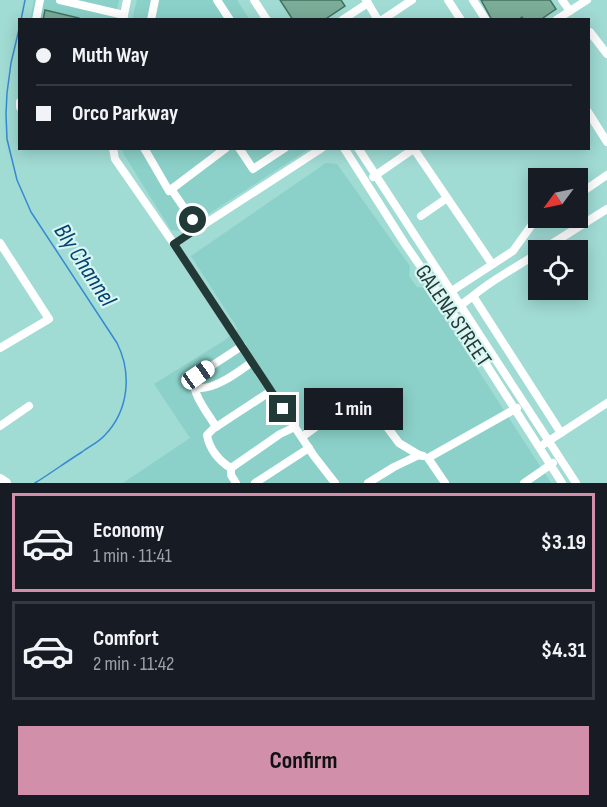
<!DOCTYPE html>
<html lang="en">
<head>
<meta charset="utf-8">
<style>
  body { margin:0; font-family:"Sofia Sans Condensed",sans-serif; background:#20242c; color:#f1f3f6; height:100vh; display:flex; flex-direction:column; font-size:22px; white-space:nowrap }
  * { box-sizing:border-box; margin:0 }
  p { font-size:20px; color:#9ea1a6 }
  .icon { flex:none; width:33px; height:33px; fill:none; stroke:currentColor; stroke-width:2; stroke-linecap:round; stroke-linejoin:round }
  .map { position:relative; height:483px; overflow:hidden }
  .sheet { display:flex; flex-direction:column; background:#171b24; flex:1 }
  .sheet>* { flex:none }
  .hud { position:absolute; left:18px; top:18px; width:572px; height:132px; border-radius:0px; box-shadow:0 3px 15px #0003; display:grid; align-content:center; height:132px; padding:0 18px; background:#171b24 }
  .needle { width:39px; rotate:237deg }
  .tools { position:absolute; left:528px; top:168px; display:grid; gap:12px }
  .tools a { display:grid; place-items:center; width:60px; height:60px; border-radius:0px; background:#171b24; box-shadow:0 3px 15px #0003; font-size:30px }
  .end { position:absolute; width:27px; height:27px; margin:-14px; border:8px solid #213937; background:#fff; box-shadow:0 0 0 3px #fff }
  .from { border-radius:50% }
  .bubble { position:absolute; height:42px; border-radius:0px; background:#171b24; box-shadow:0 3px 15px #0003; font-size:20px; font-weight:700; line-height:42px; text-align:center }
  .car { position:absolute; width:18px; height:36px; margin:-18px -9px; border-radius:8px; box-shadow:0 0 4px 2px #0007; background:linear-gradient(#fff 24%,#345 0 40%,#fff 0 76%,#345 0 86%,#fff 0) }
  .hud b { display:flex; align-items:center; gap:21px; height:57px; font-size:22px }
  .hud b+b { border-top:2px solid #363941 }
  .hud i { width:15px; height:15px; background:#f1f3f6 }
  ul { padding:10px 0 0; list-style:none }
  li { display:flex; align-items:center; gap:18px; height:99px; margin:0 12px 9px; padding:0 6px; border:3px solid #363941; border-radius:0px }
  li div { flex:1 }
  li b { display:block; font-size:22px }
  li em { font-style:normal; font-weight:700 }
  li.current { border-color:#d18fa9 }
  li>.icon { width:54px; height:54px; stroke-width:1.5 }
  .cta { display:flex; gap:12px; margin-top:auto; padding:12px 18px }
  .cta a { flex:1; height:69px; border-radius:0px; background:#d18fa9; color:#111; font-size:24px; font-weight:700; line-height:69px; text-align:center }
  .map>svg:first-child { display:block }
</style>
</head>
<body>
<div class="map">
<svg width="607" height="483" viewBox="0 0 607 483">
  <rect width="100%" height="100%" fill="#a0dbd4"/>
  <!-- built -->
  <g fill="#8bd1c9">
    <path d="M34 0H119L115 19 30 20Z"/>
    <path d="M137 0H237L249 19 132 20Z"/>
    <path d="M122 149H309L182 231 171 230 123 153Z"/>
    <path d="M326 163 337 164 410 266 409 276 417 287 425 288 551 483H123L190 438 154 384 225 340 238 329 191 256Z"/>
  </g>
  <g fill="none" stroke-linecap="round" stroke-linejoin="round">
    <!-- stream -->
    <g stroke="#368ad1" stroke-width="1.5">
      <path d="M21 20 25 0"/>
      <path d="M20 25 11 63 7 93 6 114 7 139 17 180 31 212 117 343C132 373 129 410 105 435 99 442 90 446 82 452 66 462 51 473 35 483"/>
    </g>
  </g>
  <!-- building -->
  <g fill="#7bad98" stroke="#41725f" stroke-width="1.5">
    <path d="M280 0H341L345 6 324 20H293Z"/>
    <path d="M481 0H550L556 9 540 20H524L522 17 518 20H492Z"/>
    <path d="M45 10 79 18V20H43Z"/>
  </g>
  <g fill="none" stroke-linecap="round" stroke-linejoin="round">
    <!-- minor -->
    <g stroke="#fff" stroke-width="8">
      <path d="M60 0 124 15"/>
      <path d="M217 0 230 20"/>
      <path d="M254 0 267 20"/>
      <path d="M366 0 378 20"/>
      <path d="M448 0 461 20"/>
      <path d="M473 0 486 20"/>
      <path d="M562 0 570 11"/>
      <path d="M36 20 40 0"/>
      <path d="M123 20 127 0"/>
      <path d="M151 20 155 0"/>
      <path d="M342 20 368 3"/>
      <path d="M382 20 412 0"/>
      <path d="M556 20 587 0"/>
      <path d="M588 33 590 32 607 54"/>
      <path d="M20 102V107"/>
      <path d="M588 112 607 142"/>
      <path d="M113 148 115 159 174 244 314 456 335 483"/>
      <path d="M144 148 169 191 226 148"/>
      <path d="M239 148 253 169 285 148"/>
      <path d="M344 148 405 244 463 328 562 483"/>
      <path d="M358 148 576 483"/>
      <path d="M414 149 492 264"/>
      <path d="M373 177 415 148"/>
      <path d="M171 189 198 228"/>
      <path d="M578 195 607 175"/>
      <path d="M421 216 447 198"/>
      <path d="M0 243 49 319 0 348"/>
      <path d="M174 244 322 148"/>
      <path d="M542 250 607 209"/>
      <path d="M447 294 513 251 531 226 543 218"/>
      <path d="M473 296C493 279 517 267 538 253"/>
      <path d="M457 308 473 296 561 433"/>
      <path d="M194 387C211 393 238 372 252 362"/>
      <path d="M0 426 29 406"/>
      <path d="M216 427C208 413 193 396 193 378L242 346"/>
      <path d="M302 437 342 408 367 400 399 443 419 455"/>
      <path d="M544 444 607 403"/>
      <path d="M231 468C220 462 209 449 207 435L213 429 271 391"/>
      <path d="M236 483 231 475V468L280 434 295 427"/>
      <path d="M255 483 309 448"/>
      <path d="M368 483 394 467 419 455 423 456"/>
      <path d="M445 483 428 458 517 408"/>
      <path d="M524 483 553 463"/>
    </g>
    <!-- major -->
    <path stroke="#fff" stroke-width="10" d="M0 479 6 483"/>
  </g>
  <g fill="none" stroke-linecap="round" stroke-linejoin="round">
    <!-- route -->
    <path stroke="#213937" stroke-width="8" d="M193 220 198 228 174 244 283 409"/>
  </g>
  <g text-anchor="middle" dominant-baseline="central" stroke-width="4.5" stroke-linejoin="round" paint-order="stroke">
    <!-- street labels -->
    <g font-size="22" fill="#213937" stroke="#d8f5f2">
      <text transform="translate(453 316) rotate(56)">GALENA STREET</text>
    </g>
    <!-- water labels -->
    <g font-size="24" font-style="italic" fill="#024371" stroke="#d8f5f2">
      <text transform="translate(85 265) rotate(57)">Bly Channel</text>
    </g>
  </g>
</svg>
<div class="tools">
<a><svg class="needle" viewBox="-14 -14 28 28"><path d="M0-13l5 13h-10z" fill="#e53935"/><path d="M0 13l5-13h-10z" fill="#9ea1a6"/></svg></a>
<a><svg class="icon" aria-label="locate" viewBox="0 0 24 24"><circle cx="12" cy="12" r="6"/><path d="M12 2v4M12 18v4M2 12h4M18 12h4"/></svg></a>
</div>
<i class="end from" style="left:193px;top:220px"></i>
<i class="end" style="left:283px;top:409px"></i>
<div class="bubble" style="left:304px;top:388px;width:99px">1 min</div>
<i class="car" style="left:198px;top:375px;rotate:55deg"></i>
<div class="hud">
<b><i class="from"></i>Muth Way</b>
<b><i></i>Orco Parkway</b>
</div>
</div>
<section class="sheet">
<ul>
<li class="current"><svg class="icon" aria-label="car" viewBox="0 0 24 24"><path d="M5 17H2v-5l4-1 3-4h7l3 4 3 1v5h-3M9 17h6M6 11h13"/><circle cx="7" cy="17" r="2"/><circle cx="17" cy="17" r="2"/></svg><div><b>Economy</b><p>1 min · 11:41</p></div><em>$3.19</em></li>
<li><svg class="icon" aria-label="car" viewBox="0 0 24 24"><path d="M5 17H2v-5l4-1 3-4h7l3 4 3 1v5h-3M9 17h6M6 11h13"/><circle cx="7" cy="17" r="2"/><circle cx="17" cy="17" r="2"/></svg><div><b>Comfort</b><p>2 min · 11:42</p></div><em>$4.31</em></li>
</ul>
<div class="cta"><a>Confirm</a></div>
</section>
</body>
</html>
